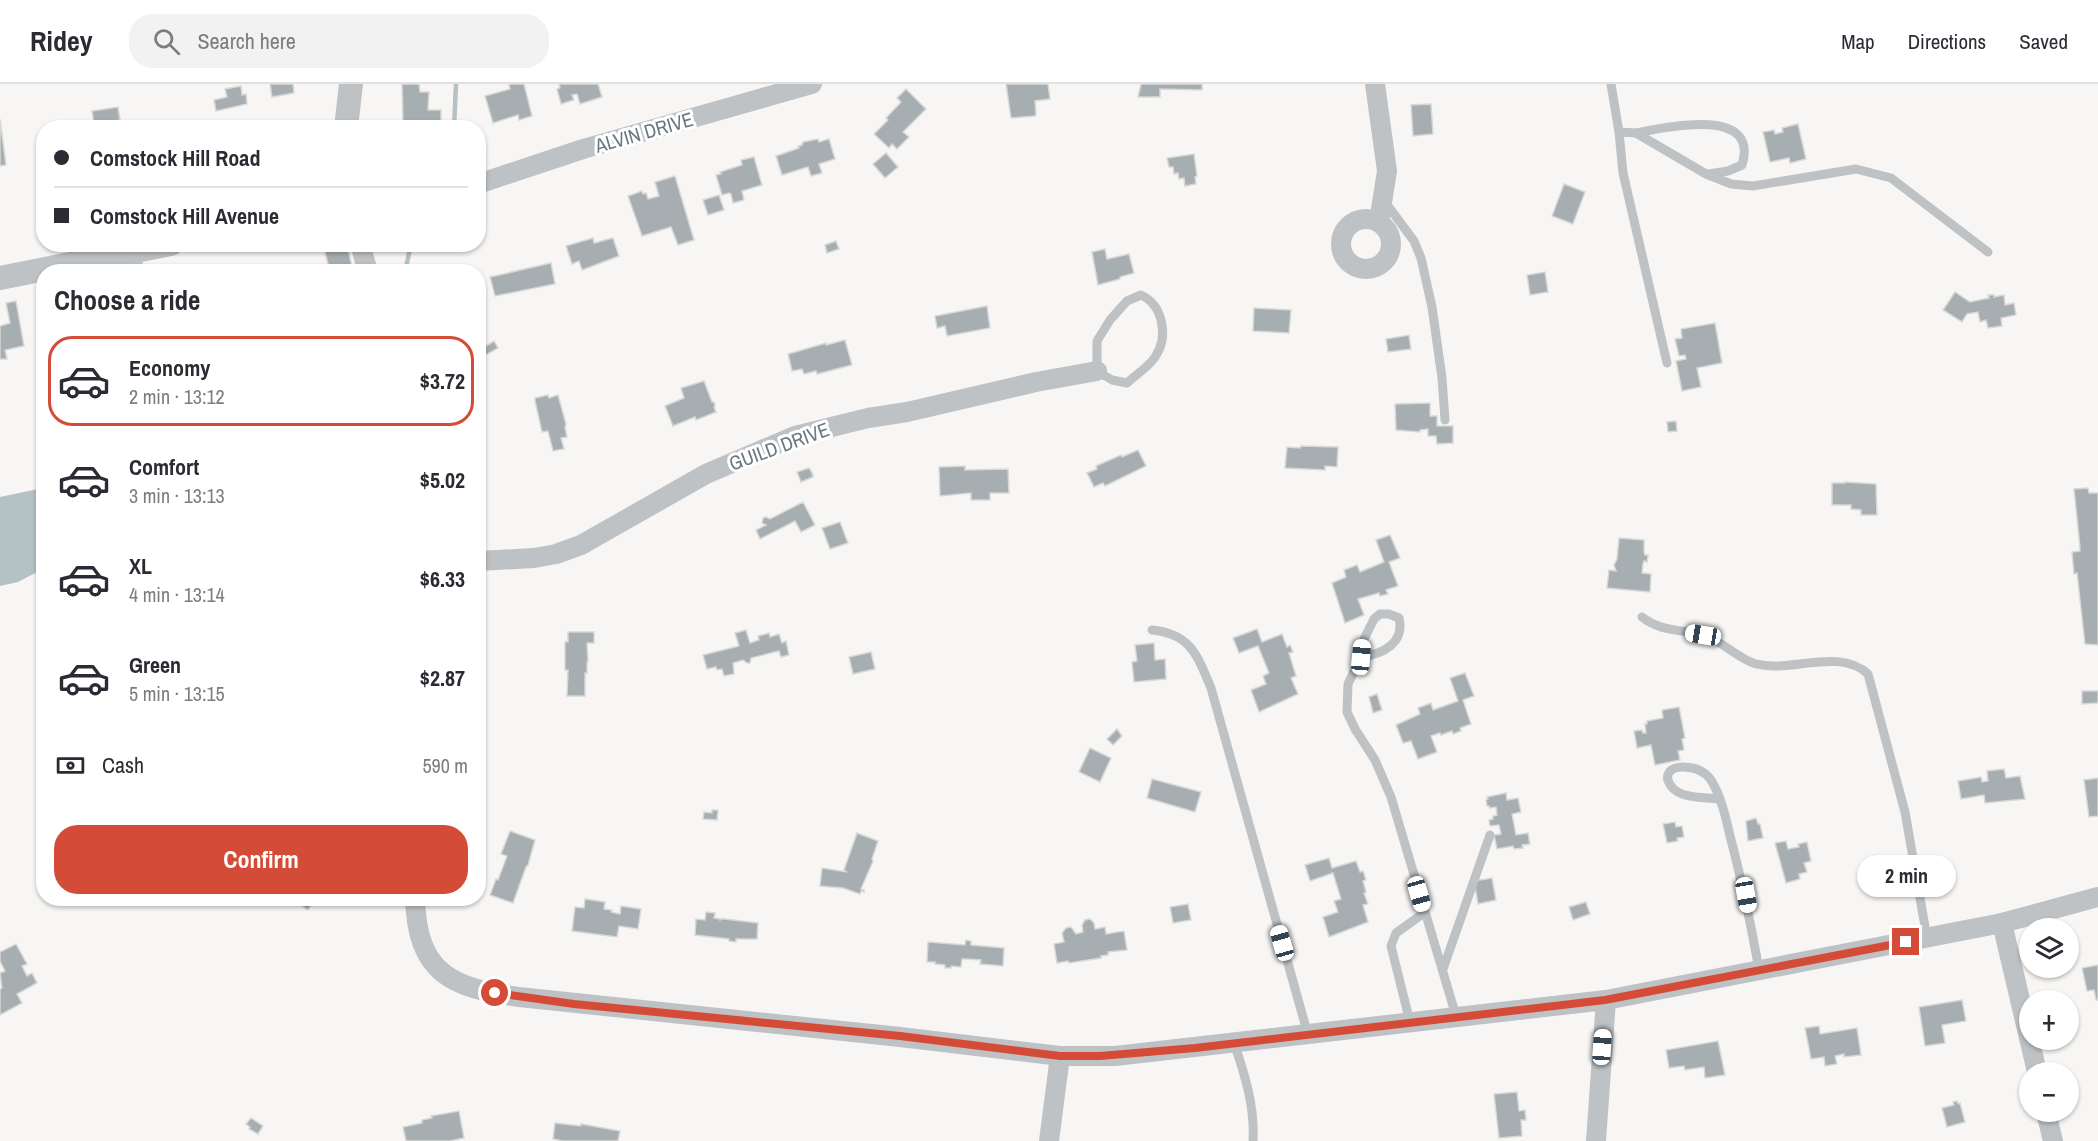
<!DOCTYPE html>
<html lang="en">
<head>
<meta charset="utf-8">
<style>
  body { margin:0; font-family:"Archivo Narrow",sans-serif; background:#f2f2f3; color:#2b2b33; height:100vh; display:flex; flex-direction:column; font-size:22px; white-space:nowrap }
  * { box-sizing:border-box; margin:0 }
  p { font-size:20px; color:#7c7c81 }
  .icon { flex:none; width:33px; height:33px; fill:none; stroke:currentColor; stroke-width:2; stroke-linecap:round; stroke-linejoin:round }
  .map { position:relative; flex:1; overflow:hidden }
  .details { position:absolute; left:36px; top:180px; width:450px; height:642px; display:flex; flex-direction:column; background:#fff; border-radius:24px; box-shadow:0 2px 4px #0004 }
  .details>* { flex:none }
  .hud { position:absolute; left:36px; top:36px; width:450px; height:132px; border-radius:24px; box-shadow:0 2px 4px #0004; display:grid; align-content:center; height:132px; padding:0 18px; background:#fff }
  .buttons { position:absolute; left:2019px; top:834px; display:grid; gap:12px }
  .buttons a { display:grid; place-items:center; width:60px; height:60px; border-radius:50%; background:#fff; box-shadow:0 2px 4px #0004; font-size:30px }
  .end { position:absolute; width:27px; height:27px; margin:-14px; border:8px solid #d44c37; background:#fff; box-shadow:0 0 0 3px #fff }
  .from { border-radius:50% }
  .bubble { position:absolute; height:42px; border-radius:21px; background:#fff; box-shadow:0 2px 4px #0004; font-size:20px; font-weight:800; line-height:42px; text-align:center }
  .car { position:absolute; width:18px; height:36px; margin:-18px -9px; border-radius:8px; box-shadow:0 0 4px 2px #0007; background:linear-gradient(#fff 24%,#345 0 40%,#fff 0 76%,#345 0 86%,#fff 0) }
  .hud b { display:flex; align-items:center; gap:21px; height:57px; font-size:22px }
  .hud b+b { border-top:2px solid #e1e1e2 }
  .hud i { width:15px; height:15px; background:#2b2b33 }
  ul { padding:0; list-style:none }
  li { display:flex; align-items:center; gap:18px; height:90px; margin:0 12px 9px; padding:0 6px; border:3px solid transparent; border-radius:24px }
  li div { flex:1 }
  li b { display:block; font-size:22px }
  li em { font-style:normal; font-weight:800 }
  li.current { border-color:#d44c37 }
  li>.icon { width:54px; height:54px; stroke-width:1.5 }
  h2 { padding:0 18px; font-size:27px; line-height:72px }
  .pay { display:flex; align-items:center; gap:15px; height:66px; padding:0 18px; font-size:22px }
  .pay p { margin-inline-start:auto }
  .action { display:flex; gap:12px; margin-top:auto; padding:12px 18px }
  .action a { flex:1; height:69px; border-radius:24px; background:#d44c37; color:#fff; font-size:24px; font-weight:800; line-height:69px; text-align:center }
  header { display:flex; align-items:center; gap:36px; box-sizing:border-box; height:84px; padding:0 30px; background:#fff; border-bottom:2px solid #e1e1e2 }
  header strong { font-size:28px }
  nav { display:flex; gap:33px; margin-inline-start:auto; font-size:21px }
  .search { width:420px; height:54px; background:#f2f2f3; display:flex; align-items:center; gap:15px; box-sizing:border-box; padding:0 21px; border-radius:24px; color:#7c7c81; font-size:22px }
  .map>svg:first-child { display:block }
</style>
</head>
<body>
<header>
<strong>Ridey</strong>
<div class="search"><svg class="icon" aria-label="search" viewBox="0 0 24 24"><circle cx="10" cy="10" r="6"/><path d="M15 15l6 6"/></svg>Search here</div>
<nav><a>Map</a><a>Directions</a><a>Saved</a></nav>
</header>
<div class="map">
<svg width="2098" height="1057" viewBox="0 0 2098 1057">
  <rect width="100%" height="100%" fill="#f7f6f4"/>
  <!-- water -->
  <path fill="#b5c2c5" d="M43 404V485L18 498 0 502V413Z"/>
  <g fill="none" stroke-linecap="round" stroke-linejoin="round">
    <!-- stream -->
    <g stroke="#b5c2c5" stroke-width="4.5">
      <path d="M454 44 456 0"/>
      <path d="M405 188 411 160"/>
    </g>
  </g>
  <!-- building -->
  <g fill="#a6aeb2" stroke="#d8d8d6" stroke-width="1.5">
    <path d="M270 0H293L294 9 272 13Z"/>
    <path d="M402 0H419L420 8H429L428 26H441V38H415L412 40V38H403Z"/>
    <path d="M509 0H524L532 32 519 36 518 31 493 39 485 12 510 5Z"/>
    <path d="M559 0H598L602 13 580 20 577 10 572 11 574 16 561 20 557 5 560 4Z"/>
    <path d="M1006 0H1048L1050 15 1035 17 1036 30 1035 32 1011 34Z"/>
    <path d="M1141 0H1202V6L1160 5V13H1138Z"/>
    <path d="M241 2 242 11 246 10 247 20 216 27 214 16 227 13 225 5Z"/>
    <path d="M906 5 926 25 903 48 909 53 897 65 892 60 889 64 874 50 888 36 886 34 901 18 897 14Z"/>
    <path d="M1431 20 1433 50 1413 52 1411 21Z"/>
    <path d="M118 23 120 36 94 40 92 27Z"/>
    <path d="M0 35 6 81 0 82Z"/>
    <path d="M1798 40 1806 75 1790 79 1789 74 1770 78 1763 48 1774 46 1775 50 1783 48 1782 44Z"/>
    <path d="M818 55 819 58 829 55 835 75 819 80 822 89 811 92 808 83 782 91 776 72 799 64 798 62 802 61 803 58Z"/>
    <path d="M886 69 898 83 885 94 873 80Z"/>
    <path d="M1194 70 1197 92 1195 93 1196 100 1185 102 1184 94 1179 95 1178 89 1174 90 1173 83H1169L1167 74Z"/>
    <path d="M754 73 762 101 742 107 744 116 733 119 731 110 729 109 722 111 716 91 721 90 720 88 742 81 741 76Z"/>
    <path d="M675 92 694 156 678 161 671 143 642 152 628 112 642 107 643 110 646 109 648 115 659 112 655 98Z"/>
    <path d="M1564 100 1585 108 1573 140 1552 132Z"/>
    <path d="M719 111 724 126 708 131 703 116Z"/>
    <path d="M593 154 594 159 613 154 619 172 582 186 579 177 572 180 566 162Z"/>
    <path d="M836 157 839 165 827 169 825 161Z"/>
    <path d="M323 160H347L352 183 357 182 358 188H330Z"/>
    <path d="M1105 165 1107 175 1129 170 1134 189 1120 193V195L1098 201 1092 168Z"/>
    <path d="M551 179 555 200 495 212 490 193Z"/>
    <path d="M316 183 317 188H291V185Z"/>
    <path d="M1545 188 1548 208 1530 211 1527 191Z"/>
    <path d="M1955 208 1970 218 1989 214 1988 211H1994V213L2004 211 2005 221 2014 219 2016 231 2001 234 2002 242 1988 244 1986 236 1980 238 1978 228 1967 230 1962 238 1943 226Z"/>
    <path d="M16 217 24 262 5 266 7 275H0V242L10 239 6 219Z"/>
    <path d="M987 222 990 244 947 252 945 242 937 244 935 232Z"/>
    <path d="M1254 224 1291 226 1289 249 1253 247Z"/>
    <path d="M1715 239 1722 279 1697 284 1701 303 1682 307 1676 277 1686 275 1685 271 1679 272 1675 255 1682 254 1681 245Z"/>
    <path d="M1409 251 1411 265 1388 268 1386 255Z"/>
    <path d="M845 256 852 281 817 290 816 287 804 290 802 285 792 287 788 270 826 259V261Z"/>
    <path d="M494 257 498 264 484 272 481 265Z"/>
    <path d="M704 297 712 318H714L715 322 714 323 716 328 696 336 695 333 673 342 665 322 684 314 681 304Z"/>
    <path d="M548 311 549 314 558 311 566 340 565 343 567 353 561 354 564 365 553 367 548 347 542 348 535 317V314Z"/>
    <path d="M1430 319V332H1437V342H1453V359L1437 360 1436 352H1428V345L1420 346V348L1396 346 1395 320Z"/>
    <path d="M1676 337 1677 347 1668 348 1667 338Z"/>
    <path d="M1301 362 1338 363 1337 383 1325 382V386L1285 384 1287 363 1300 364Z"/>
    <path d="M1138 366 1146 382 1105 402 1103 399 1094 403 1087 389 1097 385 1096 382 1121 371 1122 373Z"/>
    <path d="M965 382V386L1008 385 1009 409H990V416H971V409L940 412 939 383Z"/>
    <path d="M809 384 813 390H812L813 393 801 398 797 388Z"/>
    <path d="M1845 398 1876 400 1877 431H1861V426L1851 425V421H1832V399H1845Z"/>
    <path d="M2088 404 2089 409H2098V561L2085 560 2077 489 2074 490 2072 468 2080 467V464L2074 405Z"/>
    <path d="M803 418 815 441 801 448 795 437 760 455 756 446 766 441 762 439 763 434 766 433 770 435Z"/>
    <path d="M840 438 848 459 830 465 822 444Z"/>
    <path d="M1390 451 1400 474 1389 478 1398 502 1386 506 1388 510 1380 512 1379 509 1358 515 1364 531 1345 539 1332 499 1346 493 1344 486 1357 481 1360 488 1384 478 1376 456Z"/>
    <path d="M1619 454 1644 456V468L1645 471H1648L1647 478 1644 477 1643 480 1642 489 1651 490 1650 508 1607 504 1609 486 1616 487 1614 481 1617 475Z"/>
    <path d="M1257 545 1262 558 1282 550 1287 563 1290 561 1293 568 1289 569 1296 592 1291 594 1298 610 1259 628 1251 606 1266 600 1263 592 1269 589 1258 562 1239 569 1233 554Z"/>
    <path d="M746 546 750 559 759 556 758 552 769 549 770 553 779 550 782 559 786 557 789 571 781 573 779 567 751 574 750 579H747L743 576 733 579 734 590 724 592 722 585 717 586 716 583 707 585 703 571 739 562 735 549Z"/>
    <path d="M568 548H594V559H587L588 578H587V589H585V612H567L568 586H565V558H568Z"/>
    <path d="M1154 559 1155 576 1165 575 1166 595 1134 598 1132 578 1137 577 1135 561Z"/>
    <path d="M871 568 875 585 853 590 849 573Z"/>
    <path d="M1465 589 1474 612 1463 616 1471 640 1460 644 1461 647 1453 650 1452 647 1441 651 1440 649 1431 652 1437 668 1418 675 1411 657 1403 659 1396 641 1420 630 1418 624 1431 619 1433 626 1458 617 1450 594Z"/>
    <path d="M2082 607H2098V619L2082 620Z"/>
    <path d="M1377 610 1382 626 1373 629 1369 613Z"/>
    <path d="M1679 623 1685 654 1682 655 1684 666 1678 667 1680 676 1655 681 1651 661 1637 664 1634 647 1642 646 1643 649H1646L1645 640H1647V637L1663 634 1662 626Z"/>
    <path d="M1117 645 1122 652 1113 661 1107 655Z"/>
    <path d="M1090 664 1111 674 1100 698 1079 688Z"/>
    <path d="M2004 685 2006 694 2020 692 2025 715 1985 719 1984 711 1961 715 1958 697 1981 693 1982 698 1988 697 1987 687Z"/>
    <path d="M2098 694V732L2089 733 2084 696Z"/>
    <path d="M1152 695 1201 708 1195 728 1147 714Z"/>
    <path d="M1506 709 1507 716 1518 714 1521 728 1512 730 1516 751 1528 749 1530 760 1522 761 1523 764 1514 765 1513 762 1497 765 1494 751 1501 750 1499 741 1490 742 1489 736 1493 735V732L1497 731 1496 723 1490 724 1489 722H1487L1486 716 1488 715 1487 713Z"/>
    <path d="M712 726H718L717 736 703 735 704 728 712 729Z"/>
    <path d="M1756 734 1758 740H1760L1763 754 1748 757 1746 737Z"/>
    <path d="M1675 738 1676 743 1682 742 1684 753 1677 754 1678 757 1667 759 1663 740Z"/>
    <path d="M510 747 535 756 528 781 526 783 513 819 490 811 496 795 498 796 507 772 501 770Z"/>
    <path d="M857 749 878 757 872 775 873 777 861 805 864 806V808L861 807 860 810 843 804 820 802 822 784 847 788 844 786Z"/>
    <path d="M1786 757 1788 765 1799 763 1798 760 1807 758 1811 777 1804 779 1807 788 1799 790 1800 795 1786 799 1775 759Z"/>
    <path d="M1329 774 1332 784 1356 777 1360 788 1363 787 1366 796 1363 797 1366 808 1364 809 1368 820 1363 821 1368 838 1329 853 1323 833 1338 828 1334 817 1341 815 1333 789 1310 797 1305 781Z"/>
    <path d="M1492 794 1496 816 1478 820 1474 797Z"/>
    <path d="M319 814 316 819 314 817 308 826 290 815Z"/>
    <path d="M585 815 605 818 604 825 612 826 611 828 620 830 621 822 641 825 638 845 619 842 617 853 572 847 575 823 584 824Z"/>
    <path d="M1586 818 1590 830 1573 836 1569 823Z"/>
    <path d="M1188 820 1191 836 1173 839 1170 823Z"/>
    <path d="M706 828 715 829 714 834 720 835V837V835H725L758 839 757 855H736V858L729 857V855L695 851 696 835 705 836Z"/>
    <path d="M1090 835 1094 839 1095 845 1105 843 1106 850 1124 847 1127 866 1108 868V871L1101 872V874L1069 879 1068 877 1057 879 1054 860 1064 858 1062 849 1066 844 1071 843 1076 850 1083 848 1082 841 1085 836Z"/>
    <path d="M966 856 971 857V861L1004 864 1003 882 980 880 981 876 966 875H962L961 883 951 882V884H945V881L935 880V878H927L928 858 965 861Z"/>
    <path d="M16 860 27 880 22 882 27 892 32 889 37 899 17 910 22 919 0 931V905L2 904 0 889 5 887 0 877V868Z"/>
    <path d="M2098 881V916H2096L2094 906 2087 907 2082 884Z"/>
    <path d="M1962 916 1966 937 1942 941 1945 959 1925 962 1919 923Z"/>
    <path d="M1819 942 1820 950 1857 944 1861 971 1844 973V970L1835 972 1837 980 1825 982 1824 973 1811 975 1805 944Z"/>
    <path d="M1718 957 1725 991 1705 994 1704 983 1685 986 1684 982 1669 984 1666 966Z"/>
    <path d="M1517 1008 1519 1027 1525 1026 1526 1036H1521L1522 1052 1499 1054 1494 1010Z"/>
    <path d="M1957 1017 1958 1020 1960 1019 1965 1038 1947 1043 1942 1024 1954 1021 1953 1018Z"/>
    <path d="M459 1027 464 1054 450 1057H406L403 1043 422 1039V1036L432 1034 431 1032Z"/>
    <path d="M251 1034 263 1042 258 1050 249 1045 250 1043 246 1040Z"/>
    <path d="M555 1039 581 1042V1040L620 1047 618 1057H563L553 1055Z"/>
  </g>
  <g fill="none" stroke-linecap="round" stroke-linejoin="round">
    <!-- service -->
    <g stroke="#bec2c5" stroke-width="9">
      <path d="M1611 0 1619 48 1623 89 1667 279"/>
      <path d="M1619 48 1636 49 1706 90 1731 100 1753 102 1856 85 1891 94 1988 168"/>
      <path d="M1636 49C1666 43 1760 22 1742 81L1728 87 1708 90"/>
      <path d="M1385 118 1414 157 1421 174 1432 223 1442 294 1445 336"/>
      <path d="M137 169 139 188"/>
      <path d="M1141 211C1163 221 1169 253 1155 273 1149 283 1135 291 1127 299L1112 296 1097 287V257L1110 236 1127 217Z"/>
      <path d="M1642 533C1661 548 1681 545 1703 551 1723 557 1738 575 1756 580 1791 589 1839 563 1868 590L1905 728 1927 854"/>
      <path d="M1152 546C1191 550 1197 571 1211 604L1308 951"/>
      <path d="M1361 573C1383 570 1405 559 1399 534L1389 530H1380L1374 535 1363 557 1361 573 1348 600 1347 628 1355 645 1375 676 1391 713 1456 932"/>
      <path d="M1718 715C1704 713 1680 715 1671 702 1663 691 1670 683 1683 683 1694 683 1704 686 1711 696 1721 712 1726 734 1730 752 1742 797 1751 841 1759 886"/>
      <path d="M1443 885 1490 751"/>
      <path d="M1410 938 1391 862 1396 849 1424 829"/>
      <path d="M1234 959C1245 991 1255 1023 1253 1057"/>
    </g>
    <!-- minor -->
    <g stroke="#bec2c5" stroke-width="20">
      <path d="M1375 0 1387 87 1379 138"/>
      <path d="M478 100 583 65 812 0"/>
      <circle cx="1366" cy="160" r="25"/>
      <path d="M360 160 368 188"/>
      <path d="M478 477 534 474 556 470 581 461 706 390 795 352 868 334 907 328 1036 298 1097 287"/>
      <path d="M415 814C417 890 452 904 519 913L900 953 1060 972H1115L1606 916 2002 839 2098 813"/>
      <path d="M2002 839 2037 988"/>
      <path d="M2046 1028 2053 1057"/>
      <path d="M1049 1057 1060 972"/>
      <path d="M1596 1057 1606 916"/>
    </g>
    <!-- tertiary -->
    <g stroke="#bec2c5" stroke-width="24">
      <path d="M346 44 351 0"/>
      <path d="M0 194 171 160"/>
    </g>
  </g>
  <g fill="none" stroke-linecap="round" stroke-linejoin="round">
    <!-- route -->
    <path stroke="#d44c37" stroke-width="8" d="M495 909 574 920 900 952 1060 972H1100L1195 964 1605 916 1906 858"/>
  </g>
  <g text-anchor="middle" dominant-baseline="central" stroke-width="6" stroke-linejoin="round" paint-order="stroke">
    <!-- street labels -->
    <g font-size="20" fill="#687982" stroke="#fff">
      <text transform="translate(644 48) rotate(-16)">ALVIN DRIVE</text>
      <text transform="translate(779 362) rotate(-20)">GUILD DRIVE</text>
    </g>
  </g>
</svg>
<div class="buttons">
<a><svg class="icon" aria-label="layers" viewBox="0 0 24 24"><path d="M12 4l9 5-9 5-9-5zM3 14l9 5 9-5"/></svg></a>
<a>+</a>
<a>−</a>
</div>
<i class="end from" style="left:495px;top:909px"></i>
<i class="end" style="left:1906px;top:858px"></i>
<div class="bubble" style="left:1857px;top:771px;width:99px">2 min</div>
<i class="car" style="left:1703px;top:551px;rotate:279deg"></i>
<i class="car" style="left:1361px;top:573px;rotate:5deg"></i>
<i class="car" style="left:1419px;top:810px;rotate:164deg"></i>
<i class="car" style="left:1746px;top:811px;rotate:170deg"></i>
<i class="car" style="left:1282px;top:859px;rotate:344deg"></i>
<i class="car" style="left:1602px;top:963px;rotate:4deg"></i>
<div class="hud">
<b><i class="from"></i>Comstock Hill Road</b>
<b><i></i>Comstock Hill Avenue</b>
</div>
<section class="details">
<h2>Choose a ride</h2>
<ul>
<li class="current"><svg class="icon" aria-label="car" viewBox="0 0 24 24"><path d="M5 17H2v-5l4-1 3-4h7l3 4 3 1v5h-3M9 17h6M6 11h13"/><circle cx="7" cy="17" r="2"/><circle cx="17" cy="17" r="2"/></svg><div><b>Economy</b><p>2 min · 13:12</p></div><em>$3.72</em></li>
<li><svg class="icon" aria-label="car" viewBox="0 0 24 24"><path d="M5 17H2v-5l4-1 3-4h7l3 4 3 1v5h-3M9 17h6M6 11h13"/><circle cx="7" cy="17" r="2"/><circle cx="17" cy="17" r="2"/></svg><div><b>Comfort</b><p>3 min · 13:13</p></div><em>$5.02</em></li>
<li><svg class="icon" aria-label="car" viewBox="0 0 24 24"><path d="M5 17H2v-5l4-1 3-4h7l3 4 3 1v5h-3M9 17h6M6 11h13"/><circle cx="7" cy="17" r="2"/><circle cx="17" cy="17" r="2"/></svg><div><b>XL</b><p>4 min · 13:14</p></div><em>$6.33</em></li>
<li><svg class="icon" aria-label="car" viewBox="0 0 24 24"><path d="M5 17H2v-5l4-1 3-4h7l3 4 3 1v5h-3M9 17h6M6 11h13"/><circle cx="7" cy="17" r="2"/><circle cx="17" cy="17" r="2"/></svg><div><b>Green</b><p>5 min · 13:15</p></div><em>$2.87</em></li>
</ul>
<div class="pay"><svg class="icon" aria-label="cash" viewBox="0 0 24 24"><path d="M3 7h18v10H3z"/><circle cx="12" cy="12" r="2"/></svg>Cash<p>590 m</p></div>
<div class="action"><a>Confirm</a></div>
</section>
</div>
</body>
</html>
